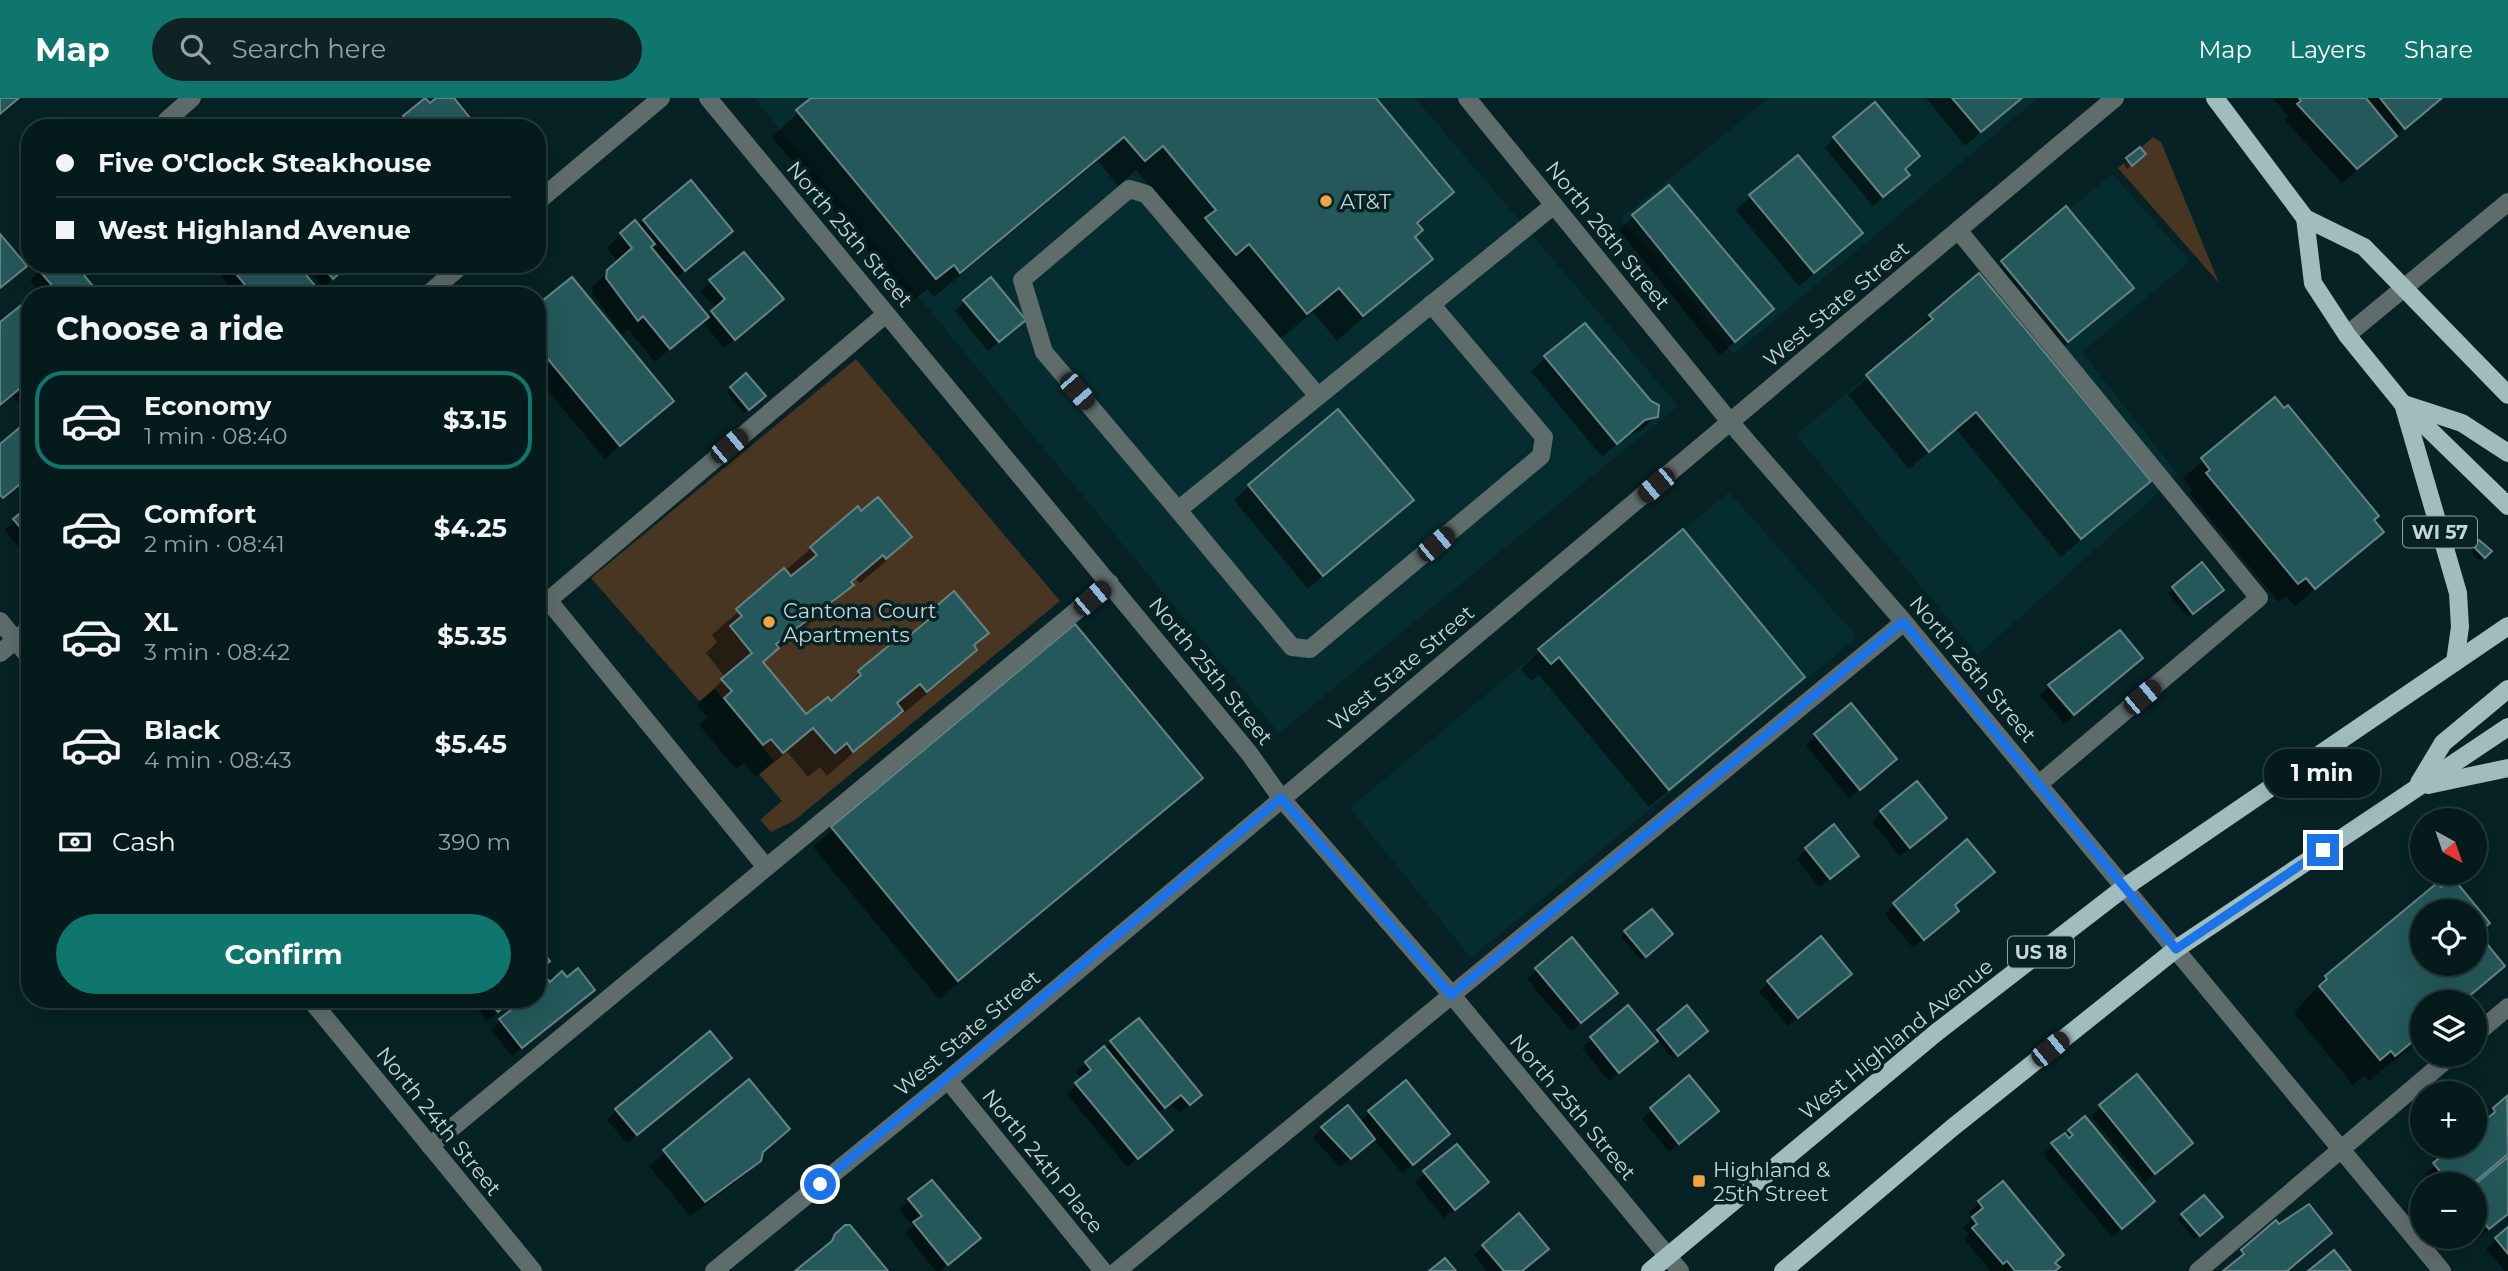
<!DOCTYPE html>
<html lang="en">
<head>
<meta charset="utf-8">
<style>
  body { margin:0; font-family:Montserrat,sans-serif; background:#0d2324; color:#f1f3f6; height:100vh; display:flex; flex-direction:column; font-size:26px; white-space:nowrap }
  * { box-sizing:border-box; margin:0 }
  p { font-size:23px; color:#97a1a3 }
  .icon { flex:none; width:38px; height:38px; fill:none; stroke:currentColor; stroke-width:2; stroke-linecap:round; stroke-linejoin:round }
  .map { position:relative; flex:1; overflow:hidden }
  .panel { position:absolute; left:21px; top:189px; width:525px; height:721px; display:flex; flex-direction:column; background:#041a1b; border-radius:28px; box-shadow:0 7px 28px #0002,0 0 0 2px #25383a }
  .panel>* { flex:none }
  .top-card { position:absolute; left:21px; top:21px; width:525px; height:154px; border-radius:28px; box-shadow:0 7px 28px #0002,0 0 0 2px #25383a; display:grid; align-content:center; height:154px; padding:0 35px; background:#041a1b }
  .needle { width:46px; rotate:140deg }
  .controls { position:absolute; left:2410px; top:710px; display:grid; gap:14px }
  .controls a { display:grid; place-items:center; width:77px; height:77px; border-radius:50%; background:#041a1b; box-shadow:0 7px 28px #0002,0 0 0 2px #25383a; font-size:35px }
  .end { position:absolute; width:32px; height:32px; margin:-16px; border:9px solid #1a73e8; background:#fff; box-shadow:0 0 0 4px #fff }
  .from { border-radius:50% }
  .bubble { position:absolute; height:49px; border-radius:24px; background:#041a1b; box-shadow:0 7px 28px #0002,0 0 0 2px #25383a; font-size:23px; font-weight:700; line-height:49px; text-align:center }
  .car { position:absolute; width:21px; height:42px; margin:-21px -10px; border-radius:9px; box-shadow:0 0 5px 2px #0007; background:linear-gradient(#222 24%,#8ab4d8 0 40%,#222 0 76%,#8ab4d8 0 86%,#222 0) }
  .top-card b { display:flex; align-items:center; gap:24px; height:66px; font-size:26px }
  .top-card b+b { border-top:2px solid #25383a }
  .top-card i { width:18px; height:18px; background:#f1f3f6 }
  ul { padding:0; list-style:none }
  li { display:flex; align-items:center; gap:21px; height:98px; margin:0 14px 10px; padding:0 21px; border:4px solid transparent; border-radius:28px }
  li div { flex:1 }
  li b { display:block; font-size:26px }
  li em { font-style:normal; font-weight:700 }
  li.current { border-color:#0f766e }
  li>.icon { width:63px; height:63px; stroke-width:1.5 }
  h2 { padding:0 35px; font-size:32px; line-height:84px }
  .pay { display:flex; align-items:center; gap:18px; height:77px; padding:0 35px; font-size:26px }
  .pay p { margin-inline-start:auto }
  .button { display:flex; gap:14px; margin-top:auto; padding:14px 35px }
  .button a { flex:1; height:80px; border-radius:42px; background:#0f766e; color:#fff; font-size:28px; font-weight:700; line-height:80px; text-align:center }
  header { display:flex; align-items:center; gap:42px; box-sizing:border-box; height:98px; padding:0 35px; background:#0f766e; color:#fff }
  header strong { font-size:33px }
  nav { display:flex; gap:38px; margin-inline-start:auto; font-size:24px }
  .search { width:490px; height:63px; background:#0d2324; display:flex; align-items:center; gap:18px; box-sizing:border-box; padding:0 24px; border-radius:38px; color:#97a1a3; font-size:26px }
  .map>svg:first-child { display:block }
</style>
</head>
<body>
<header>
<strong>Map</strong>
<div class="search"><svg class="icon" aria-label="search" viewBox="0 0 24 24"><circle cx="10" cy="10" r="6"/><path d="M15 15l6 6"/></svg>Search here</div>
<nav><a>Map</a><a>Layers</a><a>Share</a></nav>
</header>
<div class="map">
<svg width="2508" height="1173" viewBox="0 0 2508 1173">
  <rect width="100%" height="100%" fill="#062224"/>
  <!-- built -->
  <g fill="#052d2f">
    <path d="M754 0H1415L1678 308 1279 635Z"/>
    <path d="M1769 0H2038L1734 256 1621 120Z"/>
    <path d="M2112 76 2190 163 2082 254 2178 377 1978 557 1796 337Z"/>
    <path d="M1729 394 1857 539 1471 860 1350 710Z"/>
  </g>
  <!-- green -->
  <g fill="#493622">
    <path d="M2153 39 2161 44 2219 185 2118 70Z"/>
    <path d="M856 261 1060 503 795 722 771 734 760 722 782 703 759 676 774 663 715 591 699 603 591 480Z"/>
  </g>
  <!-- shadow -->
  <g fill="#0007" fill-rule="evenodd">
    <path d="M0 0H22L0 18Z"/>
    <path d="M439 0H451L476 30 395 29 404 19Z"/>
    <path d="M814 0H1374L1452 94 1417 128 1413 140 1430 161 1337 243 1313 214 1280 241 1222 171 1209 181 1191 138 1136 72 1118 88 1098 63 934 199 928 191 910 205 772 39Z"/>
    <path d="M1926 0H2021L1965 48Z"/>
    <path d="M2273 0H2440L2342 85 2284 21 2288 18Z"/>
    <path d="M1834 40 1898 87 1873 108 1825 50Z"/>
    <path d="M2127 61H2139L2127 71 2123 65Z"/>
    <path d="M1751 98 1861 135 1799 188 1736 112Z"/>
    <path d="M2066 110 2132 190 2053 258 1987 179Z"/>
    <path d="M1634 118 1772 211 1720 257 1619 132Z"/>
    <path d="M644 123 731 133 675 181 707 219 716 211 701 193 744 156 772 211 724 250 702 223 655 264 628 231 622 236 592 195 593 188 618 164 607 150 621 136Z"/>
    <path d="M211 166H294L306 198H237Z"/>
    <path d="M304 166H349L323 189Z"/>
    <path d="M40 172 99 198H43L30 182Z"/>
    <path d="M964 203 1014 231 988 253 955 213Z"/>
    <path d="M537 210 672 302 605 361 537 280Z"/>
    <path d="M30 214V306L24 311 13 298 0 309V227Z"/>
    <path d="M1930 218 2149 383 2061 459 1956 331 1909 371 1848 297 1914 239 1912 237Z"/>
    <path d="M1581 228 1589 229 1656 318 1641 333 1629 336 1602 359 1531 273Z"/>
    <path d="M731 290 759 302 744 315 727 294Z"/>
    <path d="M2274 301 2382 434 2295 508 2286 498 2278 504 2189 395 2192 392 2183 380Z"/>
    <path d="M1249 388 1411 402 1308 491 1234 402Z"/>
    <path d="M30 410V454L26 458 5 432Z"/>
    <path d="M861 415 910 439 884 465 860 485 856 481 826 512 762 565 806 618 830 605 860 574 902 546 933 513 986 535 972 549 975 552 950 577 900 618 898 615 827 678 820 669 808 679 787 654 756 679 744 665 736 671 699 627 707 619 697 608 725 579 706 555 717 544 712 537 811 450Z"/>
    <path d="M2479 445 2489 453 2480 463 2470 454Z"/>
    <path d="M2202 467 2218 496 2188 519 2168 495Z"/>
    <path d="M1075 529 1200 680 939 901 813 749Z"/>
    <path d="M1540 552 1802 579 1649 709 1539 577 1531 583 1521 571Z"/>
    <path d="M2131 569 2064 626 2040 597 2049 588Z"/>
    <path d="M1851 608 1885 670 1849 700 1806 647Z"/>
    <path d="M1881 715 1935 729 1900 758 1872 724Z"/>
    <path d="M1806 751 1857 758 1819 789 1797 761Z"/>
    <path d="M2452 782 2488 825 2476 836 2503 868 2464 905H2422V939L2369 983 2364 977 2353 987 2294 915 2326 879 2437 788 2440 792ZM2422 814H2474V866H2422Z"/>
    <path d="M1894 806 1953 808 1947 822 1913 850 1885 816Z"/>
    <path d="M537 807 545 816 537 823Z"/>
    <path d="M1625 835 1666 841 1641 862 1621 839Z"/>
    <path d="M539 853 548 863 537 880V854Z"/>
    <path d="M1537 871 1606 904 1571 933 1527 881Z"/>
    <path d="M566 882 583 901 512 958 491 932 523 901H537L549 886Z"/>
    <path d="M1769 884 1840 885 1788 928 1759 894Z"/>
    <path d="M470 901H513L487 923Z"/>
    <path d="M1628 910 1652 939 1658 933 1702 937 1673 961 1657 941 1609 983 1582 950Z"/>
    <path d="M1138 922 1190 1006 1179 1015 1171 1005 1157 1016 1161 1041 1127 1069 1067 996 1082 981 1076 974Z"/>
    <path d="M720 969 627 1045 607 1022 617 1012Z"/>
    <path d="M2137 979 2181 1054 2145 1084 2091 1018Z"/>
    <path d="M1689 980 1707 1022 1669 1054 1642 1021Z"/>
    <path d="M748 983 788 1031 761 1056 759 1062 744 1078 690 1118 649 1068Z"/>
    <path d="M2507 1001 2508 1055 2470 1087H2434L2425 1076 2450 1054 2448 1051 2451 1048H2474L2480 1029 2486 1024 2484 1021Z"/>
    <path d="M1370 1014 1438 1045 1402 1075 1373 1040 1340 1069 1313 1040 1322 1030 1360 1024Z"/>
    <path d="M2070 1033 2153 1103 2112 1139 2043 1056Z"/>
    <path d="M1457 1048 1477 1093 1444 1120 1415 1084Z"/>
    <path d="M2508 1061V1116L2479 1140 2474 1134V1089Z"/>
    <path d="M932 1084 969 1150 940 1173H936L905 1135 913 1128 899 1112Z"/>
    <path d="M2002 1086 2054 1165V1173H1991L1964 1141 1969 1136 1963 1130 1974 1120 1969 1114Z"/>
    <path d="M2294 1115 2297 1118 2286 1173H2226L2242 1154 2276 1125 2279 1128Z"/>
    <path d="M2182 1117 2216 1123 2194 1141 2178 1121Z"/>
    <path d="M2508 1131V1173H2505L2486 1151Z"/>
    <path d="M1483 1148 1522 1173H1487L1474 1157Z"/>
  </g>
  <!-- building -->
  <g fill="#24585a" stroke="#668384" stroke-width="2" fill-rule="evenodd">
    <path d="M0 0H19L0 16Z"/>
    <path d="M425 0 430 5 436 0H454L478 30H413L403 18Z"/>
    <path d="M811 0H1376L1454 94 1417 125 1423 132 1415 139 1433 161 1363 218 1339 190 1307 216 1249 146 1236 157 1205 120 1216 112 1163 48 1145 63 1124 39 960 175 954 167 936 181 796 12Z"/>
    <path d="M1952 0H2022L1981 34Z"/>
    <path d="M2299 0H2366L2397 38 2357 71 2297 6 2301 3Z"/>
    <path d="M2380 0H2442L2405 31Z"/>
    <path d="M1875 4 1920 58 1905 71 1910 77 1883 99 1833 39Z"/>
    <path d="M2140 49 2146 56 2132 68 2126 60Z"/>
    <path d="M1798 57 1863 135 1814 175 1749 97Z"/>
    <path d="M691 82 733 133 685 173 643 122Z"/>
    <path d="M1669 87 1774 211 1735 244 1632 117Z"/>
    <path d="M2066 108 2134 190 2068 244 2001 163Z"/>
    <path d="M635 122 655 146 651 149 709 219 670 251 643 218 638 223 606 180 607 172 632 150 620 135Z"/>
    <path d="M0 136 27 168 0 190Z"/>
    <path d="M744 154 784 201 735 242 711 213 725 201 709 182Z"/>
    <path d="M44 166H75L101 198H61L38 171Z"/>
    <path d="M228 166H297L317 190 307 198H254Z"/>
    <path d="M321 166H350L333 181Z"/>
    <path d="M1979 175 2151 383 2081 441 1976 314 1929 354 1866 277 1933 221 1929 217Z"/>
    <path d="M572 179 674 303 620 348 537 248V207Z"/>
    <path d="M991 179 1026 222 999 244 963 202Z"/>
    <path d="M24 205 30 212V282L0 307V224Z"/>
    <path d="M1585 225 1651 303 1659 307 1658 319 1645 322 1617 346 1544 258Z"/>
    <path d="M746 275 766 298 749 312 730 289Z"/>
    <path d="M2275 299 2284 310 2288 307 2379 418 2374 422 2384 434 2315 491 2306 480 2298 486 2206 375 2210 372 2201 360Z"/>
    <path d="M1338 311 1414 402 1323 478 1248 387Z"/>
    <path d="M30 321V378L3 400 0 397V346Z"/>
    <path d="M878 399 912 439 886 461 883 457 851 484 854 487 776 546 779 550 763 564 806 616 828 599 831 603 861 577 858 573 898 540 902 544 935 516 932 512 954 493 989 535 974 547 977 552 927 594 920 586 897 605 903 613 853 654 847 645 835 655 813 630 783 655 771 641 763 647 724 600 732 593 721 581 752 555 730 528 742 518 736 511 784 470 791 478 817 457 810 449 858 408 861 413Z"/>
    <path d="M30 407V441L13 421Z"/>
    <path d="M1683 431 1805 579 1669 692 1559 559 1551 566 1538 551Z"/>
    <path d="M2479 442 2492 453 2485 460 2473 448Z"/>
    <path d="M2202 464 2224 492 2193 516 2172 489Z"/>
    <path d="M1075 526 1203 680 958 883 831 729Z"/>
    <path d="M2120 532 2143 560 2074 617 2048 587Z"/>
    <path d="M1851 605 1897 661 1860 692 1814 636Z"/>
    <path d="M1917 683 1947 720 1910 750 1880 713Z"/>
    <path d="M1834 726 1859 758 1830 781 1805 750Z"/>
    <path d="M1967 741 1995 774 1955 807 1959 813 1924 842 1893 805Z"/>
    <path d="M2453 780 2490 825 2478 835 2505 868 2461 905H2422V936L2395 958 2391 953 2380 962 2319 888 2327 881 2325 878 2437 785 2441 789ZM2422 814H2474V866H2422Z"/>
    <path d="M1652 811 1673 836 1646 859 1624 833Z"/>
    <path d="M1821 838 1852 876 1798 920 1767 883Z"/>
    <path d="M1572 839 1618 895 1581 925 1535 870Z"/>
    <path d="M540 850 550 863 542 870 546 874 537 881Z"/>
    <path d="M578 870 595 892 522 950 499 921 519 906 517 901H537V884L545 878 550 884 562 873 567 879Z"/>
    <path d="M487 901H513L498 914Z"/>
    <path d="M1628 907 1658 943 1619 975 1590 939Z"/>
    <path d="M1687 907 1708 933 1678 958 1657 932Z"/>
    <path d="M1139 920 1202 997 1190 1007 1181 997 1165 1010 1110 943Z"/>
    <path d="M710 933 732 960 637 1037 615 1011Z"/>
    <path d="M1104 948 1173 1032 1138 1061 1075 985 1091 972 1085 964Z"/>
    <path d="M2137 976 2193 1045 2155 1076 2099 1007Z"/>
    <path d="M1689 977 1719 1013 1679 1046 1650 1010Z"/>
    <path d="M749 981 790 1031 763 1054 761 1063 705 1104 663 1052Z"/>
    <path d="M1406 982 1450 1036 1413 1067 1368 1013Z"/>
    <path d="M2507 998 2508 1056 2471 1087H2451L2433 1065 2454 1048H2474V1025L2477 1023 2480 1026 2495 1014 2493 1010Z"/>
    <path d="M1348 1007 1375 1041 1351 1061 1321 1029Z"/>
    <path d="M2085 1018 2155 1103 2122 1131 2051 1045 2065 1035 2069 1040 2073 1037 2068 1032Z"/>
    <path d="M1457 1046 1489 1084 1455 1112 1423 1073Z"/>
    <path d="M2508 1059V1116L2489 1131 2474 1113V1087Z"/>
    <path d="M932 1082 981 1140 948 1167 913 1124 922 1118 908 1101Z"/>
    <path d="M2003 1083 2064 1157 2055 1165 2060 1169 2055 1173H2015L2007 1163 2003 1166 1972 1130 1977 1126 1972 1119 1983 1110 1978 1103Z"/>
    <path d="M2204 1097 2223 1119 2200 1138 2181 1116Z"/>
    <path d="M2309 1106 2332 1135 2287 1173H2223L2244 1156 2241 1152 2276 1122 2279 1126Z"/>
    <path d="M1519 1115 1549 1151 1522 1173H1504L1482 1147Z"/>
    <path d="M845 1127H850L888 1173H795L832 1143 835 1136Z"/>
    <path d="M2508 1129V1156L2495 1140Z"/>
    <path d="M2334 1152 2351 1173H2308Z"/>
    <path d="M1445 1160 1456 1173H1429Z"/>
  </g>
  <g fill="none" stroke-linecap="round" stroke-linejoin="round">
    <!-- minor -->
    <g stroke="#5f6c6c" stroke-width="18">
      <path d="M708 0 1249 655 1281 700 1451 896 1680 1173"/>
      <path d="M1467 0 1731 325 1904 524 2442 1173"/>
      <path d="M167 22 192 0"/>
      <path d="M537 104 661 0"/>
      <path d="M1958 132 2259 500 2039 686"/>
      <path d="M426 198 463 166"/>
      <path d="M1431 206 1544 339 1541 358 1310 551 1292 549 1178 412C1303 310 1429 209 1554 107"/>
      <path d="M2347 237 2508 104"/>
      <path d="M1178 412 1044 254 1022 182 1129 91 1146 96 1318 298"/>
      <path d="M548 502 765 768"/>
      <path d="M537 512 886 216"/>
      <path d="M0 523 30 560"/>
      <path d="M0 555 30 530"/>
      <path d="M310 901 533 1173"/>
      <path d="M2474 938 2508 909"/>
      <path d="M948 982 1103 1173"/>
      <path d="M430 1048 1110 485"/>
      <path d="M714 1173 948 982 2115 0"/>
      <path d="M1117 1173 1904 524"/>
      <path d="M2198 1173 2452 957"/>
    </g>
    <!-- major -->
    <g stroke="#a1bcbd" stroke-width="18">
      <path d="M2215 0 2305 120 2364 149 2508 297"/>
      <path d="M2305 120 2313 185 2347 237 2403 306 2508 408"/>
      <path d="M2407 307 2462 325 2508 355"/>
      <path d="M2404 309 2458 495 2460 529 2455 564"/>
      <path d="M2419 685 2443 645 2508 591"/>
      <path d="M2428 687 2508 670"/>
      <path d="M1650 1173 1937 934 2125 789 2508 528"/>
      <path d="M1783 1173 1952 1030 2176 851 2508 629"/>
    </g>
  </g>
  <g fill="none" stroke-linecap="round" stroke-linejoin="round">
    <!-- route -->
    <path stroke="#1a73e8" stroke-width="9" d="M820 1086 1281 700 1451 897 1903 524 2176 851 2323 752"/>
  </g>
  <!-- markers -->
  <g fill="#f3a442" stroke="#062224" stroke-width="2.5">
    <circle cx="1326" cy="103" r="7"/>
    <circle cx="769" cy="524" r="7"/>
    <rect x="1692" y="1076" width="14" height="14" rx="3.5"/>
  </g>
  <g text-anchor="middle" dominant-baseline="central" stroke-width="7" stroke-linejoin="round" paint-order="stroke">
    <!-- shield labels -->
    <g fill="#062224" stroke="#8c9fa1" stroke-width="2">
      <rect x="2403" y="418.5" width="74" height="31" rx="5"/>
      <rect x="2008" y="838.5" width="66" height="31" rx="5"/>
    </g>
    <g font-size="19" font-weight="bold" fill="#c6d5d6">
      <text x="2440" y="434">WI 57</text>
      <text x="2041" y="854">US 18</text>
    </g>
    <!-- poi labels -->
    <g font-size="21" fill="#c6d5d6" stroke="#062224" text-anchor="start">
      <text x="1340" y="103">AT&amp;T</text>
      <text x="783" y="512">Cantona Court<tspan x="783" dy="24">Apartments</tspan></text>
      <text x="1713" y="1071">Highland &amp;<tspan x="1713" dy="24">25th Street</tspan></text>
    </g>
    <!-- street labels -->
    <g font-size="21" fill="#c6d5d6" stroke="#062224">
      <text transform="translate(850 136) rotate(50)">North 25th Street</text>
      <text transform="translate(1608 137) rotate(51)">North 26th Street</text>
      <text transform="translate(1836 206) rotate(-40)">West State Street</text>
      <text transform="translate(1401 570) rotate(-40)">West State Street</text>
      <text transform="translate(1973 571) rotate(50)">North 26th Street</text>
      <text transform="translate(1211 573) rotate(51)">North 25th Street</text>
      <text transform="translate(967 935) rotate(-40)">West State Street</text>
      <text transform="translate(1896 941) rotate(-39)">West Highland Avenue</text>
      <text transform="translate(1573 1009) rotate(50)">North 25th Street</text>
      <text transform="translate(439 1023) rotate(51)">North 24th Street</text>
      <text transform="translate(1043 1063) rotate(51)">North 24th Place</text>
    </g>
  </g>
</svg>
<div class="controls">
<a><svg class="needle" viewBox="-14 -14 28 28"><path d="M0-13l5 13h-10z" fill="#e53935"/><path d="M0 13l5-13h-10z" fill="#97a1a3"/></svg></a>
<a><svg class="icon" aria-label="locate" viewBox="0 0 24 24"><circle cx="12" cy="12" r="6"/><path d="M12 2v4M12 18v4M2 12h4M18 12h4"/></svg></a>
<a><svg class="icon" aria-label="layers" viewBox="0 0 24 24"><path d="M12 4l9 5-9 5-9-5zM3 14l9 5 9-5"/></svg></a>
<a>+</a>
<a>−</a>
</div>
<i class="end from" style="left:820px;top:1086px"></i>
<i class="end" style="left:2323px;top:752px"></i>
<div class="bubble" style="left:2264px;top:651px;width:116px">1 min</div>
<i class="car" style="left:1077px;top:293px;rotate:139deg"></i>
<i class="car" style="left:729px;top:348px;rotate:50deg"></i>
<i class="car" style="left:1656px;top:387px;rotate:230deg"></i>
<i class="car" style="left:1436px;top:446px;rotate:50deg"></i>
<i class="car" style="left:1092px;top:500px;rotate:50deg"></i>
<i class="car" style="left:2142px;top:599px;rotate:50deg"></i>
<i class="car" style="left:2050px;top:951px;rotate:51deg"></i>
<div class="top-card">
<b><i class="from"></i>Five O'Clock Steakhouse</b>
<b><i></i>West Highland Avenue</b>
</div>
<section class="panel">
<h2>Choose a ride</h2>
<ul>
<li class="current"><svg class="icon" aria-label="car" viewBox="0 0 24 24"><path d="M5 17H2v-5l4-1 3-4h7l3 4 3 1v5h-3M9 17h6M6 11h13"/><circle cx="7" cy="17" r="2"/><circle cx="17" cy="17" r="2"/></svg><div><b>Economy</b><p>1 min · 08:40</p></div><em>$3.15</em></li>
<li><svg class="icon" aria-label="car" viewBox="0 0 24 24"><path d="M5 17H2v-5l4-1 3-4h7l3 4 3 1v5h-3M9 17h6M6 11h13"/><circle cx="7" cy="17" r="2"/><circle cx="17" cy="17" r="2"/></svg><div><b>Comfort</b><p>2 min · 08:41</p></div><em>$4.25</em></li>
<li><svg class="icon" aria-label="car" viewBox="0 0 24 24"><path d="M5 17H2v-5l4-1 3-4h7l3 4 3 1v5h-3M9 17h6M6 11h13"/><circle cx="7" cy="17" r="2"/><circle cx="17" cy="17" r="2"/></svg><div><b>XL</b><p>3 min · 08:42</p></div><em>$5.35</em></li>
<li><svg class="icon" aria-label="car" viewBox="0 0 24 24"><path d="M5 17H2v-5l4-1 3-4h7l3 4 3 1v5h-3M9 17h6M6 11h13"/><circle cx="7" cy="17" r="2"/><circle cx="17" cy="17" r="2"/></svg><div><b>Black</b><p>4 min · 08:43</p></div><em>$5.45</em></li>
</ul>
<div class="pay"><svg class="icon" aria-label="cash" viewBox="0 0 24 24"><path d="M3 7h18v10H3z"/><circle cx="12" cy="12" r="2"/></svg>Cash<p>390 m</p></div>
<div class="button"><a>Confirm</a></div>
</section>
</div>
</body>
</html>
